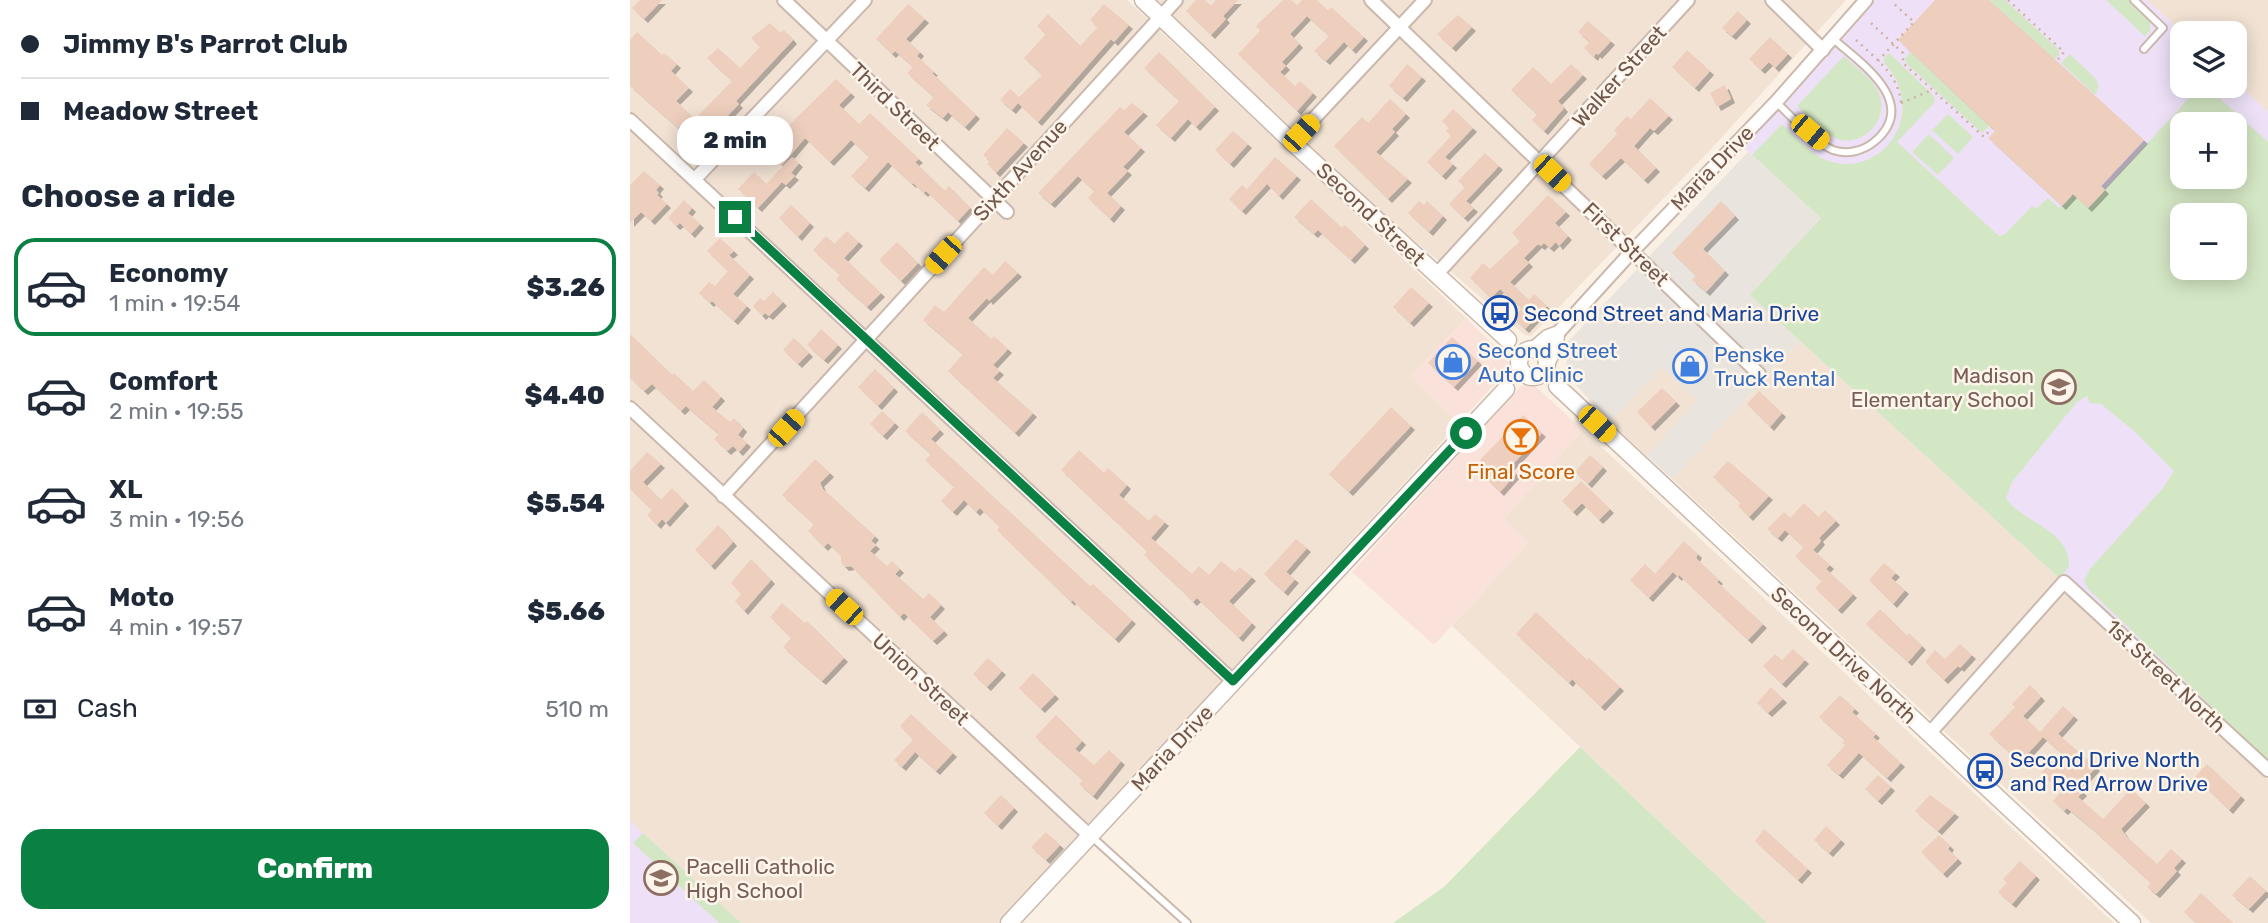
<!DOCTYPE html>
<html lang="en">
<head>
<meta charset="utf-8">
<style>
  body { margin:0; font-family:Rubik,sans-serif; background:#f2f2f3; color:#1f2937; height:100vh; display:flex; flex-direction:column; font-size:26px; white-space:nowrap }
  * { box-sizing:border-box; margin:0 }
  p { font-size:23px; color:#747a83 }
  .icon { flex:none; width:38px; height:38px; fill:none; stroke:currentColor; stroke-width:2; stroke-linecap:round; stroke-linejoin:round }
  .map { position:relative; flex:1; overflow:hidden }
  .sheet { display:flex; flex-direction:column; background:#fff; width:630px }
  .sheet>* { flex:none }
  .hud { display:grid; align-content:center; height:154px; padding:0 21px; background:#fff }
  .controls { position:absolute; left:1540px; top:21px; display:grid; gap:14px }
  .controls a { display:grid; place-items:center; width:77px; height:77px; border-radius:14px; background:#fff; box-shadow:0 4px 18px #0003; font-size:35px }
  .end { position:absolute; width:32px; height:32px; margin:-16px; border:9px solid #0b8043; background:#fff; box-shadow:0 0 0 4px #fff }
  .from { border-radius:50% }
  .bubble { position:absolute; height:49px; border-radius:21px; background:#fff; box-shadow:0 4px 18px #0003; font-size:23px; font-weight:800; line-height:49px; text-align:center }
  .car { position:absolute; width:21px; height:42px; margin:-21px -10px; border-radius:9px; box-shadow:0 0 5px 2px #0007; background:linear-gradient(#f5c518 24%,#345 0 40%,#f5c518 0 76%,#345 0 86%,#f5c518 0) }
  .hud b { display:flex; align-items:center; gap:24px; height:66px; font-size:26px }
  .hud b+b { border-top:2px solid #e0e1e3 }
  .hud i { width:18px; height:18px; background:#1f2937 }
  ul { padding:0; list-style:none }
  li { display:flex; align-items:center; gap:21px; height:98px; margin:0 14px 10px; padding:0 7px; border:4px solid transparent; border-radius:21px }
  li div { flex:1 }
  li b { display:block; font-size:26px }
  li em { font-style:normal; font-weight:800 }
  li.current { border-color:#0b8043 }
  li>.icon { width:63px; height:63px; stroke-width:1.5 }
  h2 { padding:0 21px; font-size:32px; line-height:84px }
  .pay { display:flex; align-items:center; gap:18px; height:77px; padding:0 21px; font-size:26px }
  .pay p { margin-inline-start:auto }
  .action { display:flex; gap:14px; margin-top:auto; padding:14px 21px }
  .action a { flex:1; height:80px; border-radius:21px; background:#0b8043; color:#fff; font-size:28px; font-weight:800; line-height:80px; text-align:center }
  main { display:flex; flex:1; min-height:0 }
  .map>svg:first-child { display:block }
</style>
</head>
<body>
<main>
<section class="sheet">
<div class="hud">
<b><i class="from"></i>Jimmy B's Parrot Club</b>
<b><i></i>Meadow Street</b>
</div>
<h2>Choose a ride</h2>
<ul>
<li class="current"><svg class="icon" aria-label="car" viewBox="0 0 24 24"><path d="M5 17H2v-5l4-1 3-4h7l3 4 3 1v5h-3M9 17h6M6 11h13"/><circle cx="7" cy="17" r="2"/><circle cx="17" cy="17" r="2"/></svg><div><b>Economy</b><p>1 min · 19:54</p></div><em>$3.26</em></li>
<li><svg class="icon" aria-label="car" viewBox="0 0 24 24"><path d="M5 17H2v-5l4-1 3-4h7l3 4 3 1v5h-3M9 17h6M6 11h13"/><circle cx="7" cy="17" r="2"/><circle cx="17" cy="17" r="2"/></svg><div><b>Comfort</b><p>2 min · 19:55</p></div><em>$4.40</em></li>
<li><svg class="icon" aria-label="car" viewBox="0 0 24 24"><path d="M5 17H2v-5l4-1 3-4h7l3 4 3 1v5h-3M9 17h6M6 11h13"/><circle cx="7" cy="17" r="2"/><circle cx="17" cy="17" r="2"/></svg><div><b>XL</b><p>3 min · 19:56</p></div><em>$5.54</em></li>
<li><svg class="icon" aria-label="car" viewBox="0 0 24 24"><path d="M5 17H2v-5l4-1 3-4h7l3 4 3 1v5h-3M9 17h6M6 11h13"/><circle cx="7" cy="17" r="2"/><circle cx="17" cy="17" r="2"/></svg><div><b>Moto</b><p>4 min · 19:57</p></div><em>$5.66</em></li>
</ul>
<div class="pay"><svg class="icon" aria-label="cash" viewBox="0 0 24 24"><path d="M3 7h18v10H3z"/><circle cx="12" cy="12" r="2"/></svg>Cash<p>510 m</p></div>
<div class="action"><a>Confirm</a></div>
</section>
<div class="map">
<svg width="1638" height="923" viewBox="0 0 1638 923">
  <defs>
    <filter id="shadow"><feDropShadow dx="4" dy="4" stdDeviation="0" flood-color="#0004"/></filter>
  </defs>
  <rect width="100%" height="100%" fill="#faf1e4"/>
  <!-- residential -->
  <g fill="#f1e2d3">
    <path d="M0 0H497L836 318 780 377 829 423 370 923H111L0 821Z"/>
    <path d="M525 0H1216L1082 148 901 336 895 335 758 218Z"/>
    <path d="M1517 0H1638V112L1605 81V33H1553Z"/>
    <path d="M1170 341 1429 578 1425 583 1638 780V923H1521L1042 479Z"/>
    <path d="M1031 368 1068 401 1017 456 980 422Z"/>
    <path d="M953 430 1484 923H1137L822 626 899 542 874 518Z"/>
  </g>
  <!-- commercial -->
  <g fill="#fae1d9">
    <path d="M836 318 873 354 878 360 880 367 829 423 780 377Z"/>
    <path d="M897 384 905 386 914 394 953 430 874 518 899 542 804 645 722 572 890 387Z"/>
  </g>
  <!-- industrial -->
  <path fill="#eae4de" d="M1118 152 1191 218 1121 295 1170 341 1042 479 1017 456 1067 400 1031 368 980 422 936 374 938 342Z"/>
  <!-- education -->
  <g fill="#eee1f7" fill-rule="evenodd">
    <path d="M1236 0H1517L1553 33 1552 86H1605V81L1638 112V770L1120 295 1191 218 1107 142ZM1552 124H1605V177H1552ZM1552 215H1605V268H1552Z"/>
    <path d="M0 821 13 833 111 923H0Z"/>
  </g>
  <!-- green -->
  <g fill="#d4e7c4" fill-rule="evenodd">
    <path d="M1359 0H1375L1429 50V55L1424 60Z"/>
    <path d="M1476 0H1501L1520 20V31L1515 36Z"/>
    <path d="M1280 52 1360 125 1352 133 1277 64 1275 59Z"/>
    <path d="M1259 53 1303 95 1305 102 1267 142 1369 236 1375 234 1402 206 1406 209 1418 198 1429 208 1443 194 1458 208 1570 86H1576L1638 142V760L1459 590 1454 581 1460 569 1533 488 1544 471 1504 431 1471 404 1460 403 1457 396 1447 402 1382 482 1376 498C1392 523 1439 528 1439 566L1430 579 1120 295 1191 218 1122 155 1152 124C1163 134 1175 148 1188 156 1246 189 1303 114 1254 63V58ZM1552 124H1605V177H1552ZM1552 215H1605V268H1552Z"/>
    <path d="M1440 54 1466 79 1469 86 1465 95 1431 63Z"/>
    <path d="M1214 56C1226 68 1245 80 1250 96 1258 123 1230 149 1205 138 1191 132 1179 116 1167 106Z"/>
    <path d="M1318 114 1343 137 1328 154 1302 130Z"/>
    <path d="M1299 134 1324 158 1308 175 1282 152Z"/>
    <path d="M950 747 1137 923H763L815 886Z"/>
    <path d="M13 833 111 923H89L3 843Z"/>
  </g>
  <!-- building -->
  <g fill="#eecfbe" filter="url(#shadow)">
    <path d="M10 0H32L14 19 2 8Z"/>
    <path d="M566 0H575L581 6 586 0H608L593 16 596 19 581 35 556 11Z"/>
    <path d="M653 0H661L667 5 672 0H687L698 11 701 7 734 37 722 50 714 42 696 61 684 51 699 36 677 16 660 34 669 44 652 62 656 66 650 72 665 86 670 81 683 93 667 111 608 54 630 31 626 26Z"/>
    <path d="M1305 0H1359L1514 140 1471 186 1475 190 1458 208 1443 194 1432 206 1358 138 1365 131 1268 40Z"/>
    <path d="M278 4 295 19 276 39 290 52 287 56 304 72 302 73 346 115 335 127 318 112 313 118 296 105 304 97 277 73 283 67 265 51 262 54 246 39Z"/>
    <path d="M474 4 499 25 484 42 481 39 408 122 388 103 382 110 370 100 380 89 389 97 412 75 394 58 416 34 407 26 418 14 450 46 468 27 460 20Z"/>
    <path d="M1108 11 1117 20 1102 36 1092 28Z"/>
    <path d="M828 15 842 27 822 48 807 34Z"/>
    <path d="M958 21 981 41 968 55 966 53 964 57 954 48 960 42 948 32Z"/>
    <path d="M140 23 150 33 154 30 163 40 106 101 109 104 71 143 51 125 48 128 0 86V40L7 32 32 55 34 53 47 64 41 71 59 88 46 101 65 119 102 81 77 58 88 48 110 68 130 47 121 38Z"/>
    <path d="M1140 37 1158 54 1145 68 1139 62 1131 70 1119 59Z"/>
    <path d="M1057 50 1080 71 1065 88 1042 67Z"/>
    <path d="M529 52 585 107 566 127 558 119 541 138 526 125 549 101 514 68Z"/>
    <path d="M777 64 792 77 773 98 759 86Z"/>
    <path d="M941 64 953 75 928 101 934 108 914 131 902 120 907 114 881 90 903 67 921 84Z"/>
    <path d="M206 79 221 93 209 105 229 124 240 113 289 159 285 162 315 191 319 186 340 208 328 221 296 191 294 193 283 183 282 184 258 162 235 188 221 176 239 157 221 140 200 162 175 138 152 165 138 153 161 129 158 126Z"/>
    <path d="M1095 85 1101 99 1087 107 1080 93Z"/>
    <path d="M1020 98 1039 116 1024 131 1020 128 1004 146 1026 168 1014 180 991 158 972 176 959 164 987 134 984 130 997 116 1001 119Z"/>
    <path d="M760 99 776 114 762 129 765 132 746 152 778 179 758 199 704 146 732 117 738 123Z"/>
    <path d="M502 103 514 112 494 132 511 148 493 167 498 171 477 193 491 206 480 219 458 198 464 191 448 176 421 204 408 193 490 107 494 110Z"/>
    <path d="M823 109 843 128 815 157 823 164 812 176 797 162 821 136 816 131 819 128 812 121Z"/>
    <path d="M377 128 394 143 366 173 357 164 360 161 353 155Z"/>
    <path d="M603 131 618 144 600 164 585 150Z"/>
    <path d="M855 153 869 166 836 201 844 208 834 218 819 204 835 187 828 181Z"/>
    <path d="M162 157 169 163 161 173 165 176 156 185 152 182 128 208 108 189 124 172 136 184Z"/>
    <path d="M645 157 667 176 649 196 637 184 612 211 599 199 612 185 617 189Z"/>
    <path d="M14 171 30 185 26 190 29 193 27 195 37 204 21 221 11 212 0 223V185Z"/>
    <path d="M918 195 936 212 925 223 938 236 929 246 926 242 920 248 914 243 911 246 908 244 894 258 899 263 880 282 899 300 904 294 917 306 895 329 883 318 892 308 870 289 861 298 840 278 853 263 860 269 890 241 882 233Z"/>
    <path d="M681 199 712 228 715 225 735 245 721 260 688 230 684 234 664 217Z"/>
    <path d="M54 200 62 208 58 213 70 224 61 234 50 223 46 226 38 218Z"/>
    <path d="M789 201 794 205 797 201 813 216 799 232 778 213Z"/>
    <path d="M1091 201 1105 216 1073 249 1095 271 1076 292 1062 280 1066 276 1042 253Z"/>
    <path d="M161 205 180 223 168 237 149 218Z"/>
    <path d="M217 231 229 242 214 258 251 293 237 307 206 279 210 275 183 250 196 236 204 244Z"/>
    <path d="M90 238 104 251 99 255 120 275 103 294 117 306 104 321 82 301 80 303 69 293 79 282 85 286 98 271 77 251Z"/>
    <path d="M267 242 288 263 271 281 249 260Z"/>
    <path d="M375 261 388 273 359 301 357 298 338 318 361 339 364 336 378 349 363 365 370 371 363 378 403 413 385 433 318 371 333 354 293 320 305 305 314 312 354 267 363 275Z"/>
    <path d="M781 287 799 303 780 323 763 307Z"/>
    <path d="M143 292 153 302 139 316 135 313 132 316 123 306 130 298 134 301Z"/>
    <path d="M191 329 208 345 194 360 177 345Z"/>
    <path d="M0 334 42 375 44 373 63 391 74 380 91 397 82 407 100 422 104 418 113 428 108 435 117 443 109 452 103 446 97 451 84 439 89 434 56 406 51 411 22 384 14 391 0 378Z"/>
    <path d="M822 337 848 361 824 387 798 363Z"/>
    <path d="M164 338 179 353 168 364 153 350Z"/>
    <path d="M245 369 264 388 248 406 228 387Z"/>
    <path d="M1032 388 1046 402 1021 427 1007 412Z"/>
    <path d="M1129 391 1152 413 1140 427 1117 404Z"/>
    <path d="M761 407 781 426 719 492 699 474Z"/>
    <path d="M252 411 265 423 253 436 240 424Z"/>
    <path d="M292 412 310 430 301 439 460 586 463 584 502 620 485 639 442 600 441 602 367 530 370 527 350 508 346 512 334 500 323 512 311 501 324 487 295 460 301 454 275 431Z"/>
    <path d="M893 415 912 433 880 467 886 474 870 492 847 470 853 463 850 460Z"/>
    <path d="M449 450 474 473 478 468 497 485 489 495 519 521 525 514 535 522 521 538 562 574 569 566 579 575 591 561 605 572 610 567 622 577 599 601 622 623 609 638 567 598 563 602 549 588 514 555 517 551 431 470Z"/>
    <path d="M17 452 31 464 13 482 31 500 42 488 55 502 36 523 32 519 27 525 17 515 22 510 0 489V471Z"/>
    <path d="M960 455 973 467 958 484 945 472Z"/>
    <path d="M185 459 200 473 190 483 193 489 245 536 241 541 246 545 240 551 257 566 262 561 270 569 265 574 293 599 299 593 311 605 300 617 314 631 303 641 274 613 270 617 221 566 215 567 211 563V556L198 543 194 547 178 531 184 524 152 495Z"/>
    <path d="M1098 461 1139 496 1119 517 1108 506 1111 503 1083 477Z"/>
    <path d="M951 481 980 509 969 520 952 503 943 512 932 501Z"/>
    <path d="M1174 503 1188 517 1195 510 1206 521 1189 538 1191 541 1183 550 1200 565 1196 569 1223 594 1208 610 1185 588 1192 581 1165 556 1174 547 1155 530 1148 538 1137 529 1154 512 1160 518Z"/>
    <path d="M88 525 103 542 81 566 65 550Z"/>
    <path d="M666 539 677 548 656 572 665 579 654 592 634 574Z"/>
    <path d="M1054 541 1068 554 1066 558 1089 580 1087 582 1133 624 1118 640 1049 575 1048 577 1043 572 1019 598 1000 580 1015 564 1025 574Z"/>
    <path d="M121 559 141 580 114 611 105 601 111 594 101 583Z"/>
    <path d="M1254 563 1266 573 1261 578 1275 590 1263 604 1239 580Z"/>
    <path d="M152 603 175 623 177 621 214 658 192 681 153 647 161 638 140 617Z"/>
    <path d="M1250 609 1277 636 1279 633 1292 646 1278 662 1236 624Z"/>
    <path d="M906 612 957 660 959 658 990 687 971 707 942 679 939 683 886 634Z"/>
    <path d="M1330 644 1342 655 1330 668 1328 666 1314 680 1295 662 1305 650 1315 659Z"/>
    <path d="M1163 649 1175 660 1152 684 1133 666 1145 654 1152 660Z"/>
    <path d="M358 658 372 671 357 687 343 674Z"/>
    <path d="M403 673 425 695 411 709 389 688Z"/>
    <path d="M1400 685 1411 697 1393 716 1410 732 1433 706 1444 716 1428 734 1466 767 1448 787 1453 792 1448 797 1473 819 1501 789 1516 803 1491 829 1496 836 1527 864 1541 849 1552 859 1544 868 1547 871 1526 894 1517 887 1521 883 1460 827 1437 808 1434 811 1423 801 1431 792 1411 773 1431 753 1413 737 1390 762 1359 734 1385 707 1382 704Z"/>
    <path d="M1141 687 1153 699 1138 713 1127 703Z"/>
    <path d="M1210 695 1225 709 1222 712 1246 734 1243 737 1271 763 1257 778 1229 753 1209 775 1197 765 1215 745 1212 743 1215 740 1189 717Z"/>
    <path d="M281 714 323 753 306 771 285 752 272 767 264 760 283 740 270 726Z"/>
    <path d="M426 715 452 741 445 749 464 765 479 750 491 761 463 796 449 784 453 780 405 737Z"/>
    <path d="M1577 764 1611 796 1599 810 1565 777Z"/>
    <path d="M1248 775 1261 787 1248 801 1235 789Z"/>
    <path d="M371 795 384 808 368 826 354 813Z"/>
    <path d="M1300 795 1325 813 1308 831 1285 811Z"/>
    <path d="M1196 826 1211 840 1199 853 1184 840Z"/>
    <path d="M1134 829 1178 869 1168 880 1125 841Z"/>
    <path d="M416 832 430 845 416 860 401 847Z"/>
    <path d="M1309 835 1320 846 1318 849 1328 859 1313 874 1291 852Z"/>
    <path d="M1390 861 1406 876 1382 904 1368 892 1377 883 1373 879Z"/>
    <path d="M1620 876 1636 891 1619 909 1602 895Z"/>
    <path d="M1571 893 1603 923H1566L1554 912Z"/>
  </g>
  <g fill="none" stroke-linecap="round" stroke-linejoin="round">
    <!-- service casing -->
    <g stroke="#cbb8ac" stroke-width="10">
      <g id="service">
        <path d="M1504 0 1533 28 1514 49"/>
        <path d="M1146 102C1161 116 1185 143 1203 150 1217 155 1233 151 1244 142 1291 103 1231 63 1202 38"/>
        <path d="M462 837 557 923"/>
      </g>
    </g>
    <!-- minor casing -->
    <g stroke="#cbb8ac" stroke-width="16">
      <g id="minor">
        <path d="M154 0 377 212"/>
        <path d="M741 0 1129 374"/>
        <path d="M1142 0 1193 50"/>
        <path d="M0 120 603 681"/>
        <path d="M662 142 795 0"/>
        <path d="M65 179 235 0"/>
        <path d="M806 275 1058 0"/>
        <path d="M926 335 995 259 1146 102 1236 0"/>
        <path d="M0 408 460 836"/>
        <path d="M93 496 546 0"/>
        <path d="M1299 734 1434 582 1638 770"/>
      </g>
    </g>
    <!-- tertiary casing -->
    <g stroke="#cbb8ac" stroke-width="19">
      <g id="tertiary">
        <path d="M513 0 662 142 878 340"/>
        <path d="M905 349 918 338 926 335 924 349 917 361"/>
        <circle cx="903" cy="363" r="14"/>
        <path d="M927 386 1502 923"/>
        <path d="M379 923 876 389"/>
      </g>
    </g>
    <!-- path -->
    <g stroke="#d2b2a1" stroke-width="2.5" stroke-dasharray="2 5" stroke-linecap="butt">
      <path d="M1378 0 1434 52 1426 62"/>
      <path d="M1241 23 1273 53V63L1354 137 1362 128"/>
      <path d="M1226 40C1245 58 1269 75 1271 103"/>
      <path d="M1248 61 1284 22 1261 1"/>
      <path d="M1271 103 1302 90"/>
    </g>
    <!-- service -->
    <use href="#service" stroke="#fff" stroke-width="6"/>
    <!-- minor -->
    <use href="#minor" stroke="#fff" stroke-width="12"/>
    <!-- tertiary -->
    <use href="#tertiary" stroke="#fff" stroke-width="16"/>
  </g>
  <g fill="none" stroke-linecap="round" stroke-linejoin="round">
    <!-- route -->
    <path stroke="#0b8043" stroke-width="9" d="M105 217 603 681 836 433"/>
  </g>
  <!-- icons -->
  <defs>
    <g id="bus-ring" transform="scale(1.75)"><circle r="9.5" fill="#fef5ea" stroke="#1a4fb4" stroke-width="1.5"/><path d="M-5-6H5V4H4V6H2V4H-2V6H-4V4H-5ZM-3.5-4V0h7V-4ZM-3.5 1.2v1.5H-2V1.2ZM2 1.2v1.5H3.5V1.2Z" fill="#1a4fb4"/></g>
    <g id="shop-ring" transform="scale(1.75)"><circle r="9.5" fill="#fef5ea" stroke="#3f7fe0" stroke-width="1.5"/><path d="M-5-2.5h2.3a2.7 3.5 0 0 1 5.4 0H5L5.5 6h-11ZM-1.5-2.5h3a1.5 2.3 0 0 0-3 0Z" fill="#3f7fe0"/></g>
    <g id="school-ring" transform="scale(1.75)"><circle r="9.5" fill="#fef5ea" stroke="#8d6e63" stroke-width="1.5"/><path d="M0-5L7-2L0 1L-7-2ZM-4 1L0 2.5L4 1V4Q0 6-4 4Z" fill="#8d6e63"/></g>
    <g id="bar-ring" transform="scale(1.75)"><circle r="9.5" fill="#fef5ea" stroke="#e8710a" stroke-width="1.5"/><path d="M-6-5H6L.8 .8V4.5H3.5V6h-7V4.5H-.8V.8Z" fill="#e8710a"/></g>
  </defs>
  <g fill-rule="evenodd">
    <use href="#bus-ring" x="870" y="313"/>
    <use href="#shop-ring" x="823" y="362"/>
    <use href="#shop-ring" x="1060" y="366"/>
    <use href="#school-ring" x="1429" y="387"/>
    <use href="#bar-ring" x="891" y="437"/>
    <use href="#bus-ring" x="1355" y="771"/>
    <use href="#school-ring" x="31" y="878"/>
  </g>
  <g text-anchor="middle" dominant-baseline="central" stroke-width="5" stroke-linejoin="round" paint-order="stroke">
    <!-- street labels -->
    <g font-size="21" fill="#71574c" stroke="#fef5ea">
      <text transform="translate(989 76) rotate(-48)">Walker Street</text>
      <text transform="translate(265 106) rotate(44)">Third Street</text>
      <text transform="translate(1082 168) rotate(-46)">Maria Drive</text>
      <text transform="translate(390 170) rotate(-48)">Sixth Avenue</text>
      <text transform="translate(741 214) rotate(43)">Second Street</text>
      <text transform="translate(996 244) rotate(44)">First Street</text>
      <text transform="translate(1214 655) rotate(43)">Second Drive North</text>
      <text transform="translate(1536 676) rotate(43)">1st Street North</text>
      <text transform="translate(291 679) rotate(43)">Union Street</text>
      <text transform="translate(542 748) rotate(-47)">Maria Drive</text>
    </g>
    <!-- transit labels -->
    <g font-size="21" fill="#164399" stroke="#fef5ea" text-anchor="start">
      <text x="894" y="313">Second Street and Maria Drive</text>
      <text x="1380" y="759">Second Drive North<tspan x="1380" dy="24">and Red Arrow Drive</tspan></text>
    </g>
    <!-- shop labels -->
    <g font-size="21" fill="#366cbe" stroke="#fef5ea" text-anchor="start">
      <text x="848" y="350">Second Street<tspan x="848" dy="24">Auto Clinic</tspan></text>
      <text x="1084" y="354">Penske<tspan x="1084" dy="24">Truck Rental</tspan></text>
    </g>
    <!-- education labels -->
    <g font-size="21" fill="#785e54" stroke="#fef5ea" text-anchor="end">
      <text x="1404" y="375">Madison<tspan x="1404" dy="24">Elementary School</tspan></text>
      <text x="56" y="866" text-anchor="start">Pacelli Catholic<tspan x="56" dy="24">High School</tspan></text>
    </g>
    <!-- food labels -->
    <g font-size="21" fill="#c56008" stroke="#fef5ea">
      <text x="891" y="471">Final Score</text>
    </g>
  </g>
</svg>
<div class="controls">
<a><svg class="icon" aria-label="layers" viewBox="0 0 24 24"><path d="M12 4l9 5-9 5-9-5zM3 14l9 5 9-5"/></svg></a>
<a>+</a>
<a>−</a>
</div>
<i class="end from" style="left:836px;top:433px"></i>
<i class="end" style="left:105px;top:217px"></i>
<div class="bubble" style="left:47px;top:116px;width:116px">2 min</div>
<i class="car" style="left:1180px;top:132px;rotate:130deg"></i>
<i class="car" style="left:671px;top:133px;rotate:43deg"></i>
<i class="car" style="left:922px;top:173px;rotate:134deg"></i>
<i class="car" style="left:313px;top:255px;rotate:222deg"></i>
<i class="car" style="left:967px;top:424px;rotate:133deg"></i>
<i class="car" style="left:156px;top:428px;rotate:42deg"></i>
<i class="car" style="left:214px;top:607px;rotate:313deg"></i>
</div>
</main>
</body>
</html>
